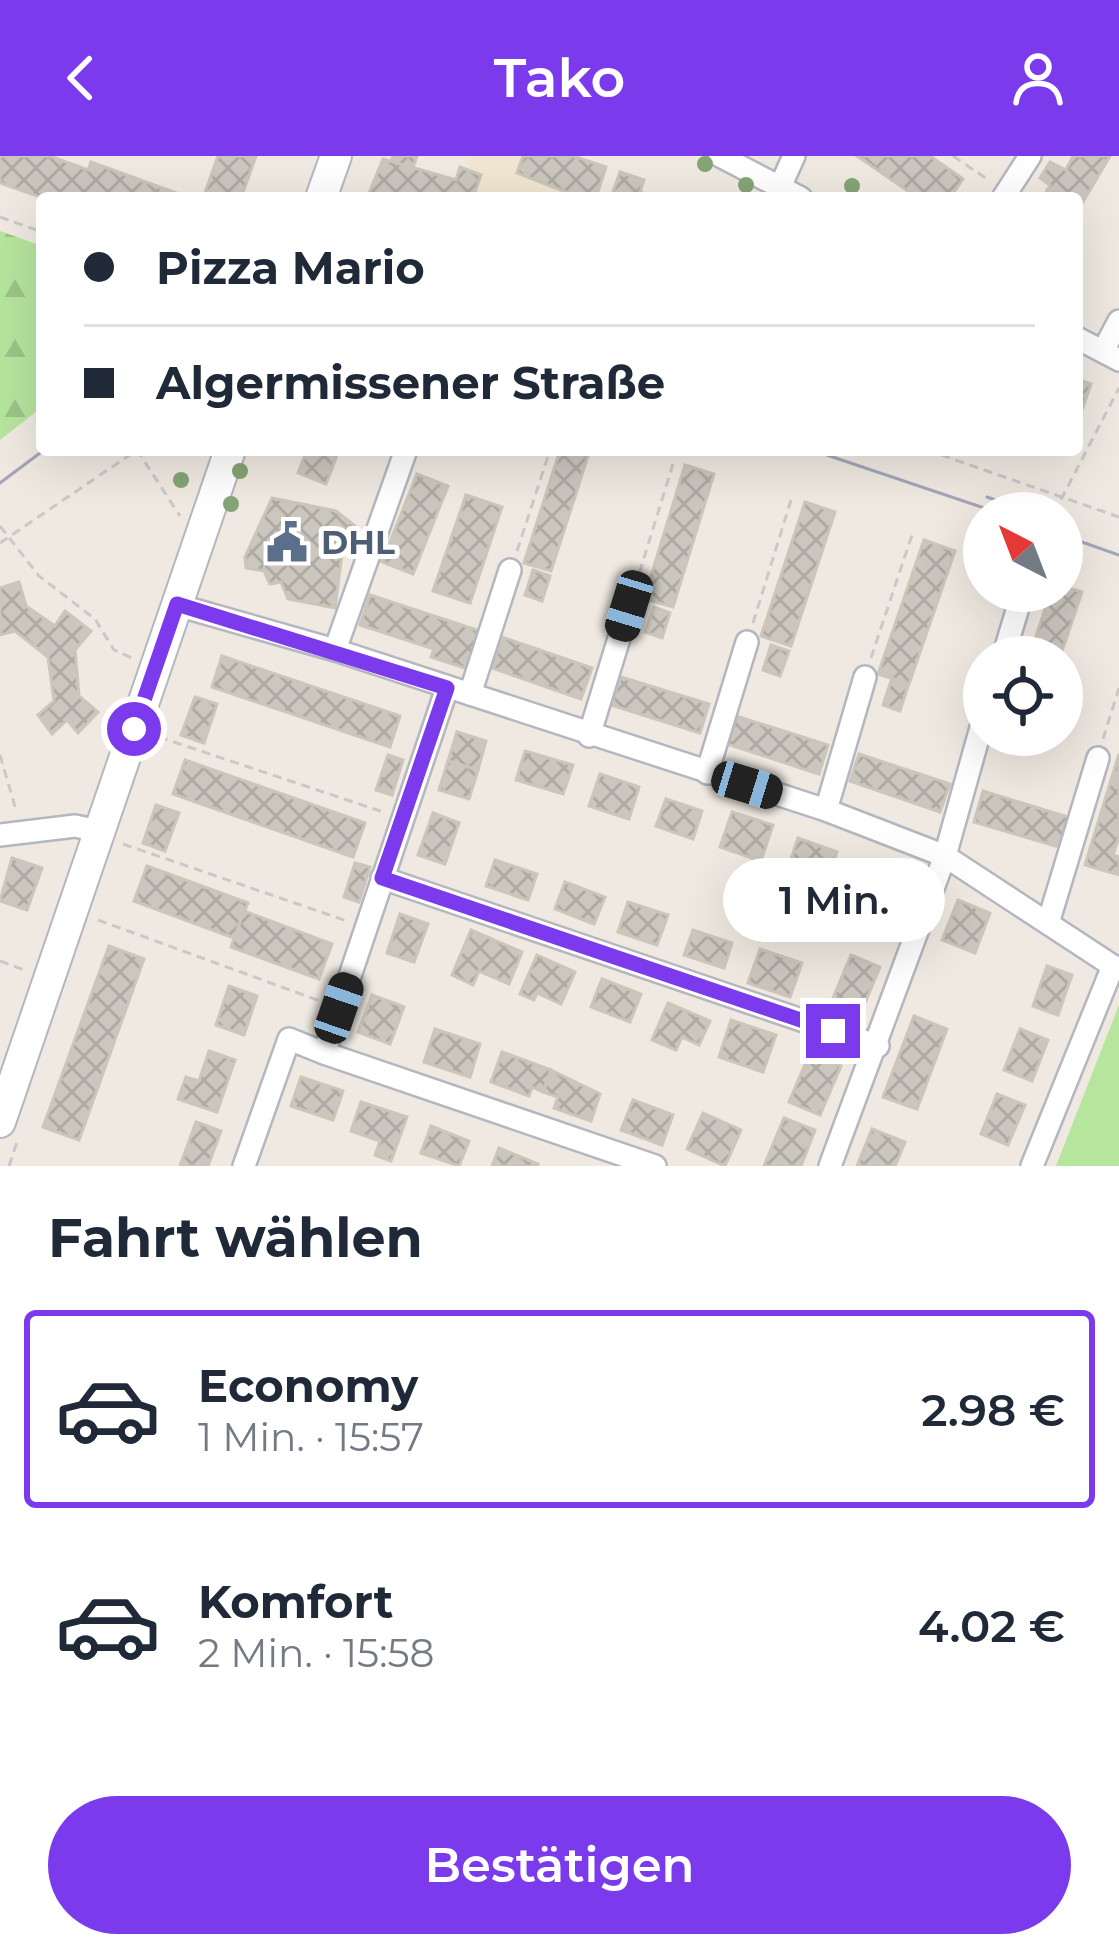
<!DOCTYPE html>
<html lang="de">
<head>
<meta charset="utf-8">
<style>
  body { margin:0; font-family:Montserrat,sans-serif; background:#f2f2f3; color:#1f2937; height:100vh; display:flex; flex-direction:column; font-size:45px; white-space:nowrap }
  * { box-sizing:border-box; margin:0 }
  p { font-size:39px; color:#747a83 }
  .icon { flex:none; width:66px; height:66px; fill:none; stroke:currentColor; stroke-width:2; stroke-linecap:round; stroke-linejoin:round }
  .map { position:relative; height:1010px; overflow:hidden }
  .sheet { display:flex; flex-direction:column; background:#fff; flex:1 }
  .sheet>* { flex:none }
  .hud { position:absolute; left:36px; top:36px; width:1047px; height:264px; border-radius:12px; box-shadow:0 12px 48px #0002; display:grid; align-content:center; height:264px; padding:0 48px; background:#fff }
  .needle { width:78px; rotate:318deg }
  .fabs { position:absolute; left:963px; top:336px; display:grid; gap:24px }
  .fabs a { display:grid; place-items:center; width:120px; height:120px; border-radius:50%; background:#fff; box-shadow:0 12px 48px #0002; font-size:60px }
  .end { position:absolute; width:54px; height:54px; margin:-27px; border:15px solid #7c3aed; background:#fff; box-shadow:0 0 0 6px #fff }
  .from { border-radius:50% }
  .bubble { position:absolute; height:84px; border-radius:42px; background:#fff; box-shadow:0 12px 48px #0002; font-size:39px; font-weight:600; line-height:84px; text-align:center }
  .car { position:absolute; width:36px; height:72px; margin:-36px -18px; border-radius:15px; box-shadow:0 0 9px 3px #0007; background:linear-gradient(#222 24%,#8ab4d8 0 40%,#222 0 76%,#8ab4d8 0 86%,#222 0) }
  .hud b { display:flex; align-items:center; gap:42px; height:114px; font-size:45px }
  .hud b+b { border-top:3px solid #e0e1e3 }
  .hud i { width:30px; height:30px; background:#1f2937 }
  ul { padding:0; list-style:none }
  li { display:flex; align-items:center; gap:36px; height:198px; margin:0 24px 18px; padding:0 24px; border:6px solid transparent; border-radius:12px }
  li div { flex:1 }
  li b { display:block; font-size:45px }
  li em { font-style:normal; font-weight:600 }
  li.selected { border-color:#7c3aed }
  li>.icon { width:108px; height:108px; stroke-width:1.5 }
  h2 { padding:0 48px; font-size:54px; line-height:144px }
  .cta { display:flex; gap:24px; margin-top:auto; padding:24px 48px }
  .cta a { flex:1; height:138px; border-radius:72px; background:#7c3aed; color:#fff; font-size:48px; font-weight:600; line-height:138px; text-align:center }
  header { display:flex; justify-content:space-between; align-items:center; height:156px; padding:0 48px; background:#7c3aed; color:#fff; font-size:54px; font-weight:600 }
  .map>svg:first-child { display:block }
</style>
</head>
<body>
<header><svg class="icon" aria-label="back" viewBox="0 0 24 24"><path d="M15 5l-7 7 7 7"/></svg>Tako<svg class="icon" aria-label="person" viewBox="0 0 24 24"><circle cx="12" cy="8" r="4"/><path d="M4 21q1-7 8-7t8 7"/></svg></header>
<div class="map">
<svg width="1119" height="1010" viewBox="0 0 1119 1010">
  <defs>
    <pattern id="forest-firs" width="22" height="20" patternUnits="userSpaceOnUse" patternTransform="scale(3)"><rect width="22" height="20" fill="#b6e59e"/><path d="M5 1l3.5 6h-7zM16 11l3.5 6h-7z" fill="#9dc588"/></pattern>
    <pattern id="building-cross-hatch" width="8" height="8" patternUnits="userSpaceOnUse" patternTransform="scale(3)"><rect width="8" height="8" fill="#cbc7bf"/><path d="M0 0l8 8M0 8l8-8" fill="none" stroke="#afaba4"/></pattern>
  </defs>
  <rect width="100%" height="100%" fill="#efe9e1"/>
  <!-- education -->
  <path fill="#f0e6d1" d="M472 0H573L606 11 596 42H473L481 19 467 14Z"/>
  <!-- grass -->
  <path fill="#b6e59e" d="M1119 849V1010H1056Z"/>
  <!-- forest -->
  <path fill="url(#forest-firs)" d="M0 75 42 90V251L0 284Z"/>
  <!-- building -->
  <g fill="url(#building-cross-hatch)" stroke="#cbc5ba" stroke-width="3">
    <path d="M0 0H50L88 14 91 6 190 42H43L0 27Z"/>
    <path d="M218 0H256L241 42H203Z"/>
    <path d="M393 0H417L412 14 391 6Z"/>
    <path d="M523 0H573L606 11 596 42H581L517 17Z"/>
    <path d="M857 0H930L963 23 950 42H918Z"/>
    <path d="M1073 0H1110L1077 56V42H1043L1050 29 1040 22 1050 6 1066 14Z"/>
    <path d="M383 3 456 24 460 11 481 19 473 42H367Z"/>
    <path d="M620 16 644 24 640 36 656 42H611Z"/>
    <path d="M1077 223 1091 228 1081 257 1077 256Z"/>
    <path d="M307 294H339L326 328 298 317Z"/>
    <path d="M560 294H590L551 415 524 407Z"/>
    <path d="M685 309 714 318 673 451 644 443Z"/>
    <path d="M417 318 448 330 413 418 382 406Z"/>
    <path d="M466 339 502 351 470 447 433 435Z"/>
    <path d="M272 342 336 355 359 373 360 383 342 398 335 452 288 443 281 426 270 428 264 415 246 412 245 401Z"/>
    <path d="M805 346 835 356 791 490 761 480Z"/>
    <path d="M924 384 955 395 909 528 878 518Z"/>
    <path d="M533 414 550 420 542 445 525 439Z"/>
    <path d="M19 426 26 450 55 470 65 455 91 475 75 494 79 540 98 556 78 577 67 564 52 578 38 559 54 545 48 501 15 475 0 479V432Z"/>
    <path d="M1062 430 1082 436 1060 501H1029L1051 435H1062Z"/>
    <path d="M370 439 480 475 468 513 431 501 434 493 360 469Z"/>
    <path d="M654 451 670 457 662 482 645 476Z"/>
    <path d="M502 481 592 512 581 543 492 512Z"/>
    <path d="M771 489 789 495 780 520 763 514Z"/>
    <path d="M222 500 400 560 390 591 212 531Z"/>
    <path d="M621 521 709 548 700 577 611 549Z"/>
    <path d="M891 525 908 530 900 555 883 549Z"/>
    <path d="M195 541 217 548 204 587 181 579Z"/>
    <path d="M736 560 828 589 819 618 727 588Z"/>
    <path d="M457 576 486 585 478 614 448 605Z"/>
    <path d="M1006 579H1025L1019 598 1002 592Z"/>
    <path d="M525 595 573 609 563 638 516 624Z"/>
    <path d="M859 598 950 628 940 656 850 625Z"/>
    <path d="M1119 598V681L1113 699 1119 701V719L1085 709Z"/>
    <path d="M388 599 403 604 392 639 376 634Z"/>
    <path d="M185 604 365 667 353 701 173 638Z"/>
    <path d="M448 605 478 614 469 643 439 634Z"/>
    <path d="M600 618 639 631 629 663 589 650Z"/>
    <path d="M983 635 1071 662 1062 692 974 666Z"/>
    <path d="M666 643 702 655 693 683 656 670Z"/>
    <path d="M156 649 179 657 165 695 143 687Z"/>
    <path d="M732 656 773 669 761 705 720 691Z"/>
    <path d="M433 657 459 667 445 708 418 699Z"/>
    <path d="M798 682 837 696 826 726 788 712Z"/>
    <path d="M12 702 42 712 27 754 0 745Z"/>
    <path d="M495 704 537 718 528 744 486 730Z"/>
    <path d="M355 707 370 711 359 746 344 741Z"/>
    <path d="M147 710 248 747 234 782 134 745Z"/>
    <path d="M867 715 905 731 893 759 856 743Z"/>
    <path d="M565 726 605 741 594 768 555 753Z"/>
    <path d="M958 744 990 757 975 797 942 784Z"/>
    <path d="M628 746 668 759 657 789 618 776Z"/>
    <path d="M244 755 332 788 319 823 231 791Z"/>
    <path d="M400 758 428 768 414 806 387 797Z"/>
    <path d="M471 774 522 796 509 828 479 815 473 829 452 819Z"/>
    <path d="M693 774 732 787 724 812 684 799Z"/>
    <path d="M109 790 144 803 79 984 43 971Z"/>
    <path d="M760 793 802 807 790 841 748 827Z"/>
    <path d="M537 799 575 816 561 848 537 837 534 844 520 838Z"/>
    <path d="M851 799 880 811 860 859 831 847Z"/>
    <path d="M1047 810 1072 819 1058 859 1033 850Z"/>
    <path d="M602 823 641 838 630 866 591 851Z"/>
    <path d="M229 830 257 840 244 879 216 869Z"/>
    <path d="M372 839 404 851 390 888 358 876Z"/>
    <path d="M668 847 710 865 699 889 682 881 676 894 652 884Z"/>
    <path d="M914 860 947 873 917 953 883 941Z"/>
    <path d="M731 864 776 879 763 916 719 901Z"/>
    <path d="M435 873 480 888 470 921 424 906Z"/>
    <path d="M1020 873 1048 884 1032 925 1004 914Z"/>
    <path d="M209 895 235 904 217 956 178 943 186 921 199 925Z"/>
    <path d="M502 896 551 914 543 936 532 931 529 940 491 926Z"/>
    <path d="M810 897 841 910 820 959 789 946Z"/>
    <path d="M551 914 600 938 591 965 554 952 558 941 543 936Z"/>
    <path d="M301 921 343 935 333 964 291 950Z"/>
    <path d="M997 938 1025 949 1008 989 981 978Z"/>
    <path d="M633 944 673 959 662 989 621 974Z"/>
    <path d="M361 946 407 961 391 1005 375 999 380 985 351 975Z"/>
    <path d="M703 957 741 974 725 1010 687 993Z"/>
    <path d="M784 962 815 974 801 1010H764Z"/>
    <path d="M196 966 221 975 208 1010H180Z"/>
    <path d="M431 970 469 985 459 1010 421 997Z"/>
    <path d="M872 973 905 986 895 1010H857Z"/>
    <path d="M499 992 538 1008 537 1010H492Z"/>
  </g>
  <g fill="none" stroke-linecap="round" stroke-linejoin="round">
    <!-- street casing -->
    <g stroke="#b4b7c1" stroke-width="26">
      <g id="street">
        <path d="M720 0 801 42"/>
        <path d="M780 31 794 0"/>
        <path d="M1003 42 1030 0"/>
        <path d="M1077 182 1119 204"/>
        <path d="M1103 195 1119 165"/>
        <path d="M177 449 335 494 826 654 945 700 1119 814"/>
        <path d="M335 494 406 294"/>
        <path d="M1003 501 1023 435"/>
        <path d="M470 538 510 414"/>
        <path d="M589 580 629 450"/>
        <path d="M707 617 747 486"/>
        <path d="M826 654 865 521"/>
        <path d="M0 679 75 670 99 675"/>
        <path d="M382 722 878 890"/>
        <path d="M1049 764 1098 602"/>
        <path d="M324 897 655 1010"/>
        <path d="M244 1010 289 883 324 897 447 532"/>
        <path d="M830 1010 945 700 984 561"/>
        <path d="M1032 1010 1113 810"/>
      </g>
    </g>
    <!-- secondary casing -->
    <g stroke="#b4b7c1" stroke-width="34">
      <g id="secondary">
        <path d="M321 42 336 0"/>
        <path d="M0 966 230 294"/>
      </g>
    </g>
    <!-- path -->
    <g stroke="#c9c9c9" stroke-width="3" stroke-dasharray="9 6" stroke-linecap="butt">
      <path d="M953 0 990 25"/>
      <path d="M0 61 42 76"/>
      <path d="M927 294 1119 361"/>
      <path d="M1054 357 1119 232"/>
      <path d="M0 370 39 420 95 463 114 494 132 502"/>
      <path d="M0 387 137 294 180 360"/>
      <path d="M517 395 550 294"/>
      <path d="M635 431 673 308"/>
      <path d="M753 467 791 344"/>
      <path d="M871 502 912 379"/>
      <path d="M159 581 383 656"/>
      <path d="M1103 583 1119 532"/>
      <path d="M0 599 16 654"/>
      <path d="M123 688 347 765"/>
      <path d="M98 764 320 845"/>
      <path d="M0 805 24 814"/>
      <path d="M9 1010 18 983"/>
    </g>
    <!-- street -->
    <use href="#street" stroke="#fff" stroke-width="21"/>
    <!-- secondary -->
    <use href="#secondary" stroke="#fff" stroke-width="30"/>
    <!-- tram -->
    <g stroke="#a3a6b8" stroke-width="3">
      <path d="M812 294 999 357"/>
      <path d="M0 327 44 294"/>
      <path d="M987 341 1032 357"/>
      <path d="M1062 379 1119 399"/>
    </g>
  </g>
  <!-- trees -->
  <g fill="#84a574">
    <circle cx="705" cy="8" r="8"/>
    <circle cx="746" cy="29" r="8"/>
    <circle cx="852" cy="30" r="8"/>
    <circle cx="240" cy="315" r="8"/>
    <circle cx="181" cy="324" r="8"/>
    <circle cx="231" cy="348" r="8"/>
  </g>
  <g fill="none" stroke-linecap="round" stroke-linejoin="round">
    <!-- route -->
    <path stroke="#7c3aed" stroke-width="15" d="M134 573 177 448 447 532 382 722 833 875"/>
  </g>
  <!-- icons -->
  <defs>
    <g id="civic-bare" transform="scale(3.24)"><path d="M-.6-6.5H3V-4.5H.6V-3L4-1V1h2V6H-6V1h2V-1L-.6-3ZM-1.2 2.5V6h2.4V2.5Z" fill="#5c6f8a" stroke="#fff" stroke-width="2.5" paint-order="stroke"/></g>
  </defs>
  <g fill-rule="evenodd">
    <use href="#civic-bare" x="287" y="386"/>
  </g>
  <g text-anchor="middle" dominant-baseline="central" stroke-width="10" stroke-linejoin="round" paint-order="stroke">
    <!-- service labels -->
    <g font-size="33" font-weight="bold" fill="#4e5e75" stroke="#fff" text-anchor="start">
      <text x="321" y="386">DHL</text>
    </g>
  </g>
</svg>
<div class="fabs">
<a><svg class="needle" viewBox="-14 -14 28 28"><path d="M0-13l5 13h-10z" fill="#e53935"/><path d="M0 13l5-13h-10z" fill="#747a83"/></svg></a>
<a><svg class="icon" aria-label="locate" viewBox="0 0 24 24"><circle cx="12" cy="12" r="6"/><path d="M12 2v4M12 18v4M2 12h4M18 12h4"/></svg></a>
</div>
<i class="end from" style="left:134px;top:573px"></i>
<i class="end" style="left:833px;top:875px"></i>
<div class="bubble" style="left:723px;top:702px;width:222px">1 Min.</div>
<i class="car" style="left:629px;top:450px;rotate:197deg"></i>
<i class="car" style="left:747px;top:629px;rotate:107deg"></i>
<i class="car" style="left:339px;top:852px;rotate:19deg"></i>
<div class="hud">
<b><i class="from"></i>Pizza Mario</b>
<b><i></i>Algermissener Straße</b>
</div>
</div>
<section class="sheet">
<h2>Fahrt wählen</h2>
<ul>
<li class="selected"><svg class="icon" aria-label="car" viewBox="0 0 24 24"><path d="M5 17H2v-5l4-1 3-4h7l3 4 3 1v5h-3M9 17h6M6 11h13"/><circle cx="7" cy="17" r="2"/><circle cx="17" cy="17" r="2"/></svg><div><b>Economy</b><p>1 Min. · 15:57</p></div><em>2.98 €</em></li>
<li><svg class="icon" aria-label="car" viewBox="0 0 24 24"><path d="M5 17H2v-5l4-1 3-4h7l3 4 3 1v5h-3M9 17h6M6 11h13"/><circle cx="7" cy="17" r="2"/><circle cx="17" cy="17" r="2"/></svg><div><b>Komfort</b><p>2 Min. · 15:58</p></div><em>4.02 €</em></li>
</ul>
<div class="cta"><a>Bestätigen</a></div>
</section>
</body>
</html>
